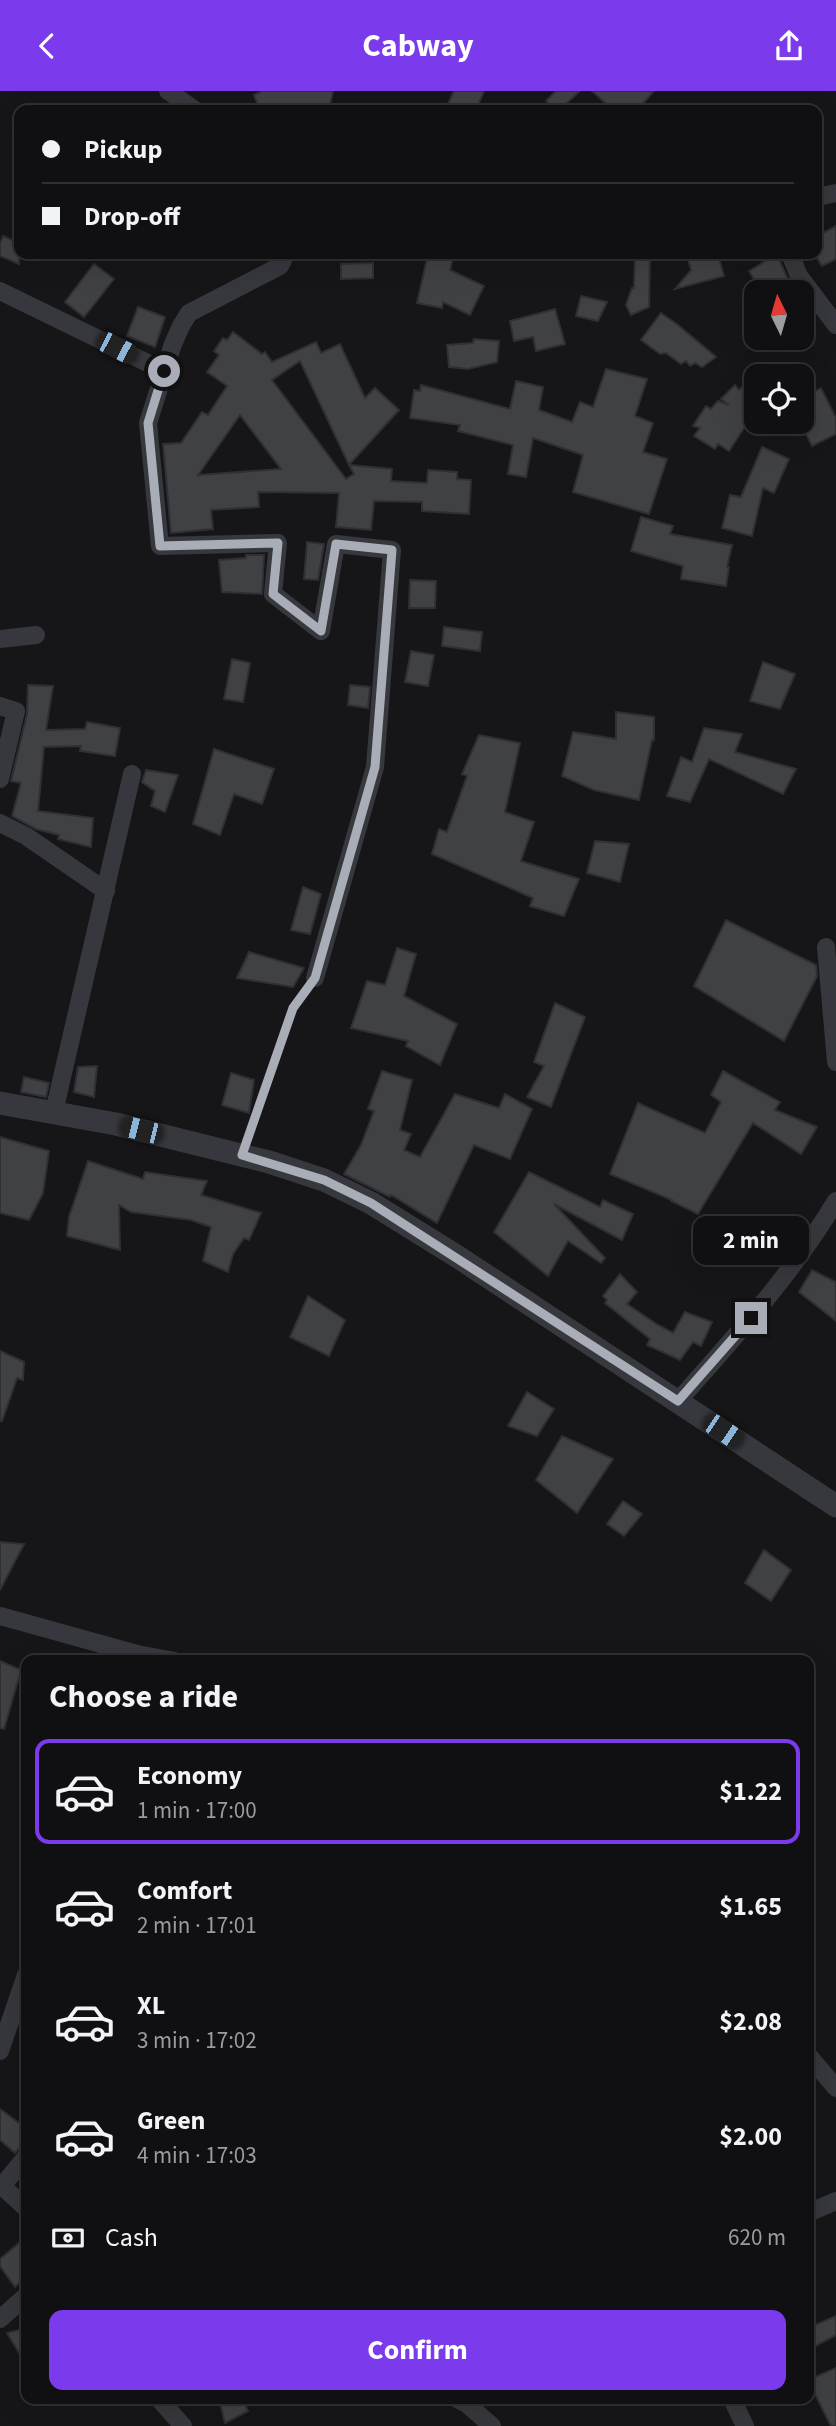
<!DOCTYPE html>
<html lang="en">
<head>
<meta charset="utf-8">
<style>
  body { margin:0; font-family:"Source Sans 3",sans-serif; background:#19191b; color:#f1f3f6; height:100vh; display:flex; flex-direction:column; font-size:26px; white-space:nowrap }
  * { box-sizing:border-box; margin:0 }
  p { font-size:23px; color:#9c9d9f }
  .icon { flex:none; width:38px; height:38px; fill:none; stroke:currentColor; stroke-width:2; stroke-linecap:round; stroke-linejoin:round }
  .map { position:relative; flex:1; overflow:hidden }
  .drawer { position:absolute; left:21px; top:1564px; width:793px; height:749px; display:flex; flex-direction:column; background:#101012; border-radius:14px; box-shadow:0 7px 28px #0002,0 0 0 2px #303032 }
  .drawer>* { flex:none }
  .banner { position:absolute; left:14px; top:14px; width:808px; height:154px; border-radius:14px; box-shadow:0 7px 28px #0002,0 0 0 2px #303032; display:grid; align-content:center; height:154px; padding:0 28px; background:#101012 }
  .needle { width:46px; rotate:355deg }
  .controls { position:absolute; left:744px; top:189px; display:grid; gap:14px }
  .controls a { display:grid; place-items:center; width:70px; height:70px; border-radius:14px; background:#101012; box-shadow:0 7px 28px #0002,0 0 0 2px #303032; font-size:35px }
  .end { position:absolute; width:32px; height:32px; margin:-16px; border:9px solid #a8adb8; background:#111; box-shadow:0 0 0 4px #111 }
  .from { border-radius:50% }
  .bubble { position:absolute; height:49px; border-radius:14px; background:#101012; box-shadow:0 7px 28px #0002,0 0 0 2px #303032; font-size:23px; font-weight:700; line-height:49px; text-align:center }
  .car { position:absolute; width:21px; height:42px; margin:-21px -10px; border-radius:9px; box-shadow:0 0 5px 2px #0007; background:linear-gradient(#222 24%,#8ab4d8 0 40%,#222 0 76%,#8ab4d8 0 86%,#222 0) }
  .banner b { display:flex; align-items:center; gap:24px; height:66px; font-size:26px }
  .banner b+b { border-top:2px solid #303032 }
  .banner i { width:18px; height:18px; background:#f1f3f6 }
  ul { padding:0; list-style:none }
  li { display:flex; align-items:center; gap:21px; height:105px; margin:0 14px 10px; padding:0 14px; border:4px solid transparent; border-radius:14px }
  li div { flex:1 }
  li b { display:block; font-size:26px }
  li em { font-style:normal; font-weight:700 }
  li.current { border-color:#7c3aed }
  li>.icon { width:63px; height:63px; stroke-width:1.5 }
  h2 { padding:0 28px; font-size:32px; line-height:84px }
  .pay { display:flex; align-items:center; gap:18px; height:77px; padding:0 28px; font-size:26px }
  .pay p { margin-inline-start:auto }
  .cta { display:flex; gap:14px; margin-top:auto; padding:14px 28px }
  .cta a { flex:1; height:80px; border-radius:14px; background:#7c3aed; color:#fff; font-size:28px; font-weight:700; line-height:80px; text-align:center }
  header { display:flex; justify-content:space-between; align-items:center; height:91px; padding:0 28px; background:#7c3aed; color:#fff; font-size:32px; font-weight:700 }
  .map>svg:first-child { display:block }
</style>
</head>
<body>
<header><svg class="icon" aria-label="back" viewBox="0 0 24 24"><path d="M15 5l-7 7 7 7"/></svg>Cabway<svg class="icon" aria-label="share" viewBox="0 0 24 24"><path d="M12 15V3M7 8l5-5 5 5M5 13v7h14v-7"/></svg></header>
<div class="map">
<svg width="836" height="2335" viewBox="0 0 836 2335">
  <rect width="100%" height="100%" fill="#161618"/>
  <!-- building -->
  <g fill="#404145" stroke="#303034" stroke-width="2" fill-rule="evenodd">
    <path d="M262 0H333L329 19H260L254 4Z"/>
    <path d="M454 0H484L476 19H445Z"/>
    <path d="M556 0H580L559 19H555L546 10Z"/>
    <path d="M592 0H654L637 19H613Z"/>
    <path d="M836 135V168L822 175 817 167V145Z"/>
    <path d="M3 145 19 152V173L0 165V153Z"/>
    <path d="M428 163H454L450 179 484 195 470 224 443 211 442 217 417 212Z"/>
    <path d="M635 163H650L649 216 631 224 626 214 632 197H634Z"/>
    <path d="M696 163H718L724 185 675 198 691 179 687 165Z"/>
    <path d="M777 163 789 191 771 201H762L749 180Z"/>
    <path d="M373 172V187L341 188V173Z"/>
    <path d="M94 173 114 188 84 226 65 211Z"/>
    <path d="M581 205 607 211 598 230 576 225Z"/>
    <path d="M138 216 165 226 155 256 127 245Z"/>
    <path d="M555 218 565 253 536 260 533 246 514 250 510 230Z"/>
    <path d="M661 222 678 234 716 266 702 276 695 272 690 275 686 270 681 273 666 262 660 263 641 249Z"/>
    <path d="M233 241 262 263 265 261 272 271 316 251 321 262 340 253 365 307 375 297 399 319 349 374 300 270 272 289 346 388 354 383 349 374 392 378 391 390 427 392 428 379 457 381V388L471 389 469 423 422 420V411L374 410 371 439 336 436 339 402 258 401 259 416 211 419 213 438 171 442 163 353 181 352 202 321 208 324 227 295 207 281 219 264 214 260 223 247 227 249ZM240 324 281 378 198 384Z"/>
    <path d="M474 248 499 250 497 271 468 278 449 276 447 254 473 252Z"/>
    <path d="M606 278 647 288 635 325 653 332 643 361 667 368 649 423 573 401 583 364 533 347 526 386 508 383 513 354 458 340 460 334 410 327 414 299 420 300 421 294 510 318 516 290 543 296 539 319 572 331 580 311 593 316Z"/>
    <path d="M746 292 756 301V319L729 360 718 353 715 358 694 345 700 337 693 335 706 315 711 318 718 310 729 314 721 308 735 294 739 299Z"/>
    <path d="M821 297 836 327V343L812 355 802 335V307Z"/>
    <path d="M762 356 789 368 774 402 763 397 752 445 722 437 730 404 741 406Z"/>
    <path d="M641 426 673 435 670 443 732 454 727 476H729L726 495 681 488 683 475 631 460Z"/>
    <path d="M307 451 324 453 318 489 304 488Z"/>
    <path d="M246 464H264L262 503 222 501 219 469 246 467Z"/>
    <path d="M410 489 436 490 435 517H409Z"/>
    <path d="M444 536 482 541 480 560 442 555Z"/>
    <path d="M411 560 434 564 428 595 405 591Z"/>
    <path d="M232 568 250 572 243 611 224 608Z"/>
    <path d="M763 571 795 583 780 618 750 610Z"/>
    <path d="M28 594 53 595 46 639 85 638 87 631 120 637 115 665 80 660 81 655 44 656 38 720 93 727 91 756 58 748 59 744 36 738 12 725 21 692 11 690 27 623Z"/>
    <path d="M350 594 370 596 368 617 348 614Z"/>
    <path d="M616 621 654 626V649H652L639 709 594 699 562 685 573 641 616 648Z"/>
    <path d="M704 637 742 643 735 661 796 678 783 703 709 668 690 711 667 705 681 666 692 671Z"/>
    <path d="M479 644 520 652 505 721 534 731 521 770 579 788 564 825 530 815 533 807 432 763 439 738 447 741 467 685 462 683Z"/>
    <path d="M214 658 274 678 262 713 234 703 220 744 193 733Z"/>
    <path d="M146 679 178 684 165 721 151 715 155 700 142 691Z"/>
    <path d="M595 750 629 753 620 791 587 782Z"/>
    <path d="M303 796 321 803 310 843 291 839Z"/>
    <path d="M726 829 816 874 817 885 784 950 694 895Z"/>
    <path d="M397 857 416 863 404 905 457 933 440 974 406 955 408 950 351 937 367 890 385 894Z"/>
    <path d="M249 861 304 877 293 896 237 887Z"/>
    <path d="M555 912 585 926 551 1016 527 1006 544 975 534 971Z"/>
    <path d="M97 975 94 1006 74 1001 78 976Z"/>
    <path d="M382 980 412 989 400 1039 411 1043 404 1059 420 1066 455 1003 499 1017 505 1003 532 1018 510 1068 474 1054 437 1132 391 1104 390 1106 344 1083 361 1054 374 1020 368 1018Z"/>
    <path d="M723 980 780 1011 775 1019 817 1036 801 1063 753 1032 698 1123 671 1110 672 1109 610 1083 638 1012 705 1042 721 1011 711 1004Z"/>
    <path d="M231 982 254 989 249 1022 222 1014Z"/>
    <path d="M24 986 49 992 46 1006 21 1001Z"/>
    <path d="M0 1046 49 1060 43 1102 29 1129 0 1122Z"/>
    <path d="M88 1070 143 1088 145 1081 207 1090 201 1104 261 1122 249 1149 244 1147 233 1163 228 1181 203 1170 211 1136 191 1129 131 1121 119 1114 120 1159 67 1145 69 1126Z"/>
    <path d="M529 1081 600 1116 603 1109 633 1123 622 1149 554 1113 605 1167 601 1172 568 1150 548 1185 494 1141Z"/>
    <path d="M812 1179 836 1191V1230L799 1201Z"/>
    <path d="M620 1183 637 1201 627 1213 658 1234 673 1242 685 1221 712 1231 701 1255 693 1251 680 1269 647 1254 650 1248 605 1212 607 1209 603 1205Z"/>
    <path d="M308 1205 345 1229 329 1265 290 1246Z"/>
    <path d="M0 1260 24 1271 23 1289 17 1287 2 1330H0Z"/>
    <path d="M527 1301 554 1318 537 1345 508 1335Z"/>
    <path d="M562 1345 613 1368 577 1422 536 1389Z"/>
    <path d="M623 1410 642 1423 624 1445 607 1433Z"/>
    <path d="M0 1451 24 1453 0 1499Z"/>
    <path d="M764 1459 791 1479 771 1510 745 1492Z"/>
    <path d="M0 1570 21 1579 4 1638 0 1637Z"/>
    <path d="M0 2018 26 2037V2050L15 2062 0 2049Z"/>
    <path d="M26 2146V2185L15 2196 0 2175V2168Z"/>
    <path d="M836 2225V2244L808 2259V2237Z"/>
    <path d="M26 2237V2273L7 2242Z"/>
    <path d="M836 2277V2335H831L808 2289Z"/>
    <path d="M219 2308H242L248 2320 225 2332Z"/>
  </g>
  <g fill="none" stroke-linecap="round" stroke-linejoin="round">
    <!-- service -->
    <path stroke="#37383d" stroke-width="9" d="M242 1063 293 917 315 887"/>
    <!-- minor -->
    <g stroke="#37383d" stroke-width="18">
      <path d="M168 0 195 19"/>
      <path d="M817 106 836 102"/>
      <path d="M286 163 280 175 189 222 181 235 173 253 148 332 160 455 278 452 273 503 321 540 336 453 392 459 375 676 315 887"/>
      <path d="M790 163 799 185 836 234"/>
      <path d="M0 200 164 280"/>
      <path d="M0 548 36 544"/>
      <path d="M0 615 16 620 0 688"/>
      <path d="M0 732 26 745 106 800"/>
      <path d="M826 856 836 971"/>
      <path d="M54 1021 132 683"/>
      <path d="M678 1310C735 1246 792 1183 836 1110"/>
      <path d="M0 1525 137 1563 175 1570"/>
      <path d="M0 1960 26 1884"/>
      <path d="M808 1964 836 1997"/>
      <path d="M2 2095 26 2066"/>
      <path d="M2 2095 26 2117"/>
      <path d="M808 2122 836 2110"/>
      <path d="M0 2228 26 2205"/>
      <path d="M159 2308 183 2335"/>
      <path d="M457 2308 467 2313 492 2335"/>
      <path d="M732 2308 745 2335"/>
    </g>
    <!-- tertiary -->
    <path stroke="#37383d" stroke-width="23" d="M0 1012 116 1033 269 1071 324 1089 371 1112 458 1166 836 1415"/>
  </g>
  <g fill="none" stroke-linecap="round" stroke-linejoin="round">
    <!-- route -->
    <path stroke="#a8adb8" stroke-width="9" d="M164 280 148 332 160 455 278 452 273 503 321 540 336 453 392 459 375 676 315 887 293 917 242 1064 324 1089 371 1112 678 1310 751 1227"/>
  </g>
</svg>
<div class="controls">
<a><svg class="needle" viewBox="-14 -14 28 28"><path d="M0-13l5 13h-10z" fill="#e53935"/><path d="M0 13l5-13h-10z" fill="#9c9d9f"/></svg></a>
<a><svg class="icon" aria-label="locate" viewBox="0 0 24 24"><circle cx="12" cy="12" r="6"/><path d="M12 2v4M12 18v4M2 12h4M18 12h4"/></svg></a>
</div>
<i class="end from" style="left:164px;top:280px"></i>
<i class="end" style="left:751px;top:1227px"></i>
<div class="bubble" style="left:693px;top:1125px;width:116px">2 min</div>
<i class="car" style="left:117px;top:257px;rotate:117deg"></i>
<i class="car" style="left:141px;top:1039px;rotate:284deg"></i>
<i class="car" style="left:723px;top:1340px;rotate:124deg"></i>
<div class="banner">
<b><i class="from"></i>Pickup</b>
<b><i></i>Drop-off</b>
</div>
<section class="drawer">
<h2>Choose a ride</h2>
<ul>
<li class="current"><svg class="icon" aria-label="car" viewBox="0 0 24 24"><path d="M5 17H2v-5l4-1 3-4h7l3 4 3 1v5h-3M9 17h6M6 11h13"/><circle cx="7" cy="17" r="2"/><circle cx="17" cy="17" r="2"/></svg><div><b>Economy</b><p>1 min · 17:00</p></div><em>$1.22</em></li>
<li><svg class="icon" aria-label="car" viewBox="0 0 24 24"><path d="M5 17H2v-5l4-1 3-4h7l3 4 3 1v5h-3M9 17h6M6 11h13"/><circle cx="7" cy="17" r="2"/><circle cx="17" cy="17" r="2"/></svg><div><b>Comfort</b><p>2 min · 17:01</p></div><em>$1.65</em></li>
<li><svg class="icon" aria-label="car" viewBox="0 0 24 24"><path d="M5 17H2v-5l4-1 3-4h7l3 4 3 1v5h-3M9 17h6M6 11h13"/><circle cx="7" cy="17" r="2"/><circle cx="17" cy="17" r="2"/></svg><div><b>XL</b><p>3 min · 17:02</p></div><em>$2.08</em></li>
<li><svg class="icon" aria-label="car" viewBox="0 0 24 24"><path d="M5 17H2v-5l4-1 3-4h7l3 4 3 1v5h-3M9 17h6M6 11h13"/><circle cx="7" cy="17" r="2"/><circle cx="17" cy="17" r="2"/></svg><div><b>Green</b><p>4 min · 17:03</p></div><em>$2.00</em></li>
</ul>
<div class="pay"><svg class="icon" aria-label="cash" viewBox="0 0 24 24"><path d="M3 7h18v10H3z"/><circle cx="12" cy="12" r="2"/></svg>Cash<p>620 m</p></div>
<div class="cta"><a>Confirm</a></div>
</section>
</div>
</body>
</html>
